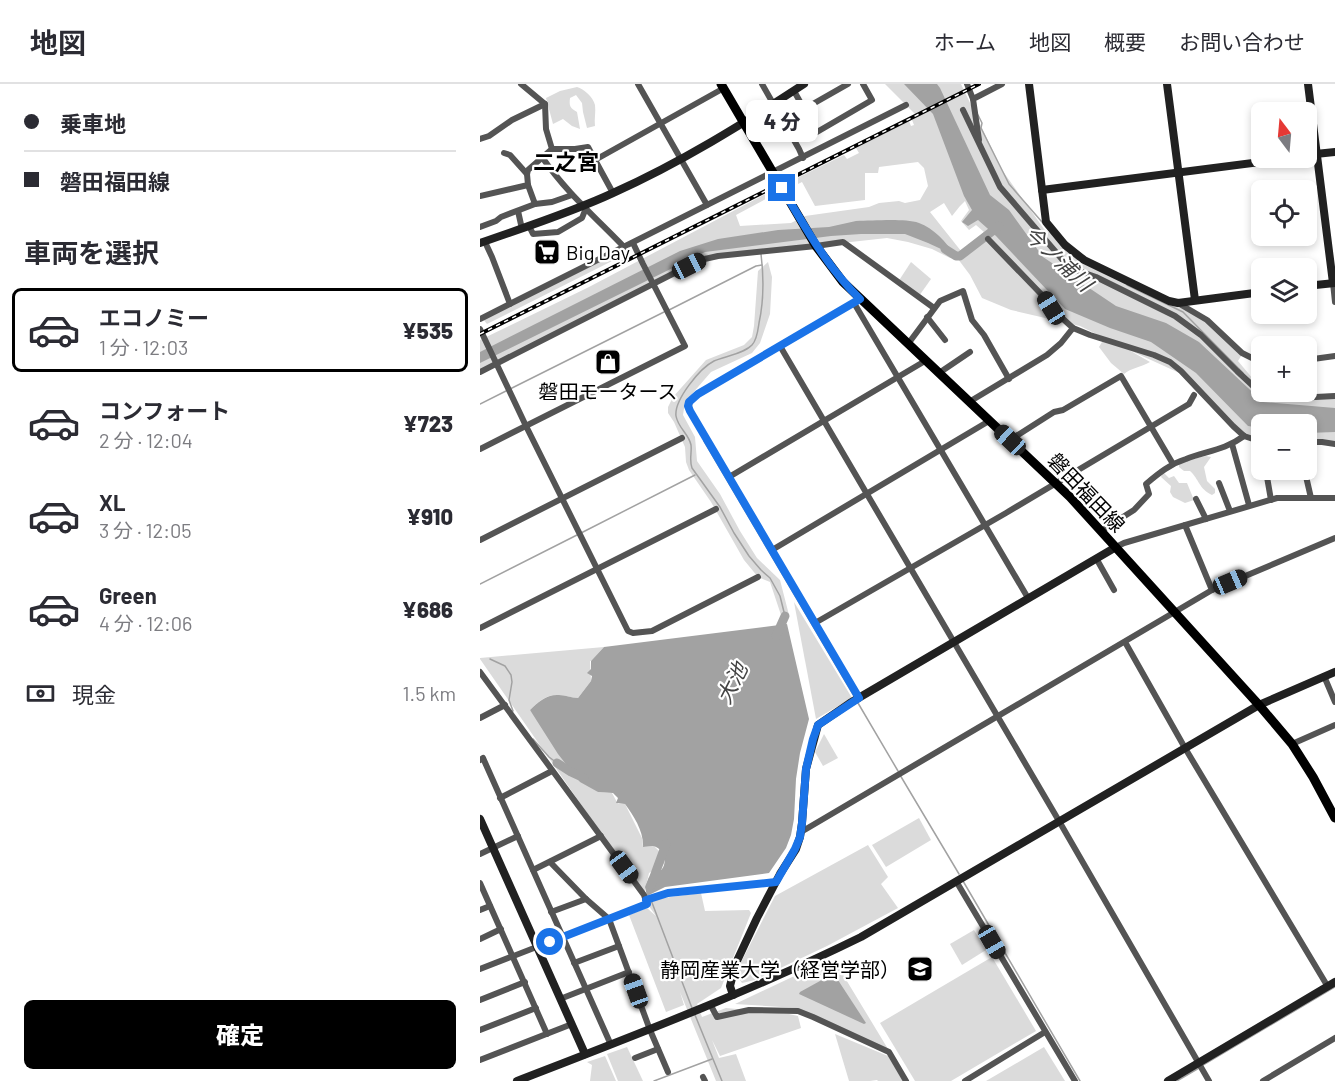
<!DOCTYPE html>
<html lang="ja">
<head>
<meta charset="utf-8">
<style>
  body { margin:0; font-family:Barlow,"Noto Sans JP",sans-serif; background:#f7f7f7; color:#2b2b33; height:100vh; display:flex; flex-direction:column; font-size:22px; white-space:nowrap }
  * { box-sizing:border-box; margin:0 }
  p { font-size:20px; color:#7c7c81 }
  .icon { flex:none; width:33px; height:33px; fill:none; stroke:currentColor; stroke-width:2; stroke-linecap:round; stroke-linejoin:round }
  .map { position:relative; flex:1; overflow:hidden }
  .details { display:flex; flex-direction:column; background:#fff; width:480px }
  .details>* { flex:none }
  .banner { display:grid; align-content:center; height:132px; padding:0 24px; background:#fff }
  .needle { width:39px; rotate:344deg }
  .controls { position:absolute; left:771px; top:18px; display:grid; gap:12px }
  .controls a { display:grid; place-items:center; width:66px; height:66px; border-radius:9px; background:#fff; box-shadow:0 3px 9px #0003; font-size:30px }
  .end { position:absolute; width:27px; height:27px; margin:-14px; border:8px solid #1a73e8; background:#fff; box-shadow:0 0 0 3px #fff }
  .from { border-radius:50% }
  .bubble { position:absolute; height:42px; border-radius:9px; background:#fff; box-shadow:0 3px 9px #0003; font-size:20px; font-weight:800; line-height:42px; text-align:center }
  .car { position:absolute; width:18px; height:36px; margin:-18px -9px; border-radius:8px; box-shadow:0 0 4px 2px #0007; background:linear-gradient(#222 24%,#8ab4d8 0 40%,#222 0 76%,#8ab4d8 0 86%,#222 0) }
  .banner b { display:flex; align-items:center; gap:21px; height:57px; font-size:22px }
  .banner b+b { border-top:2px solid #e1e1e2 }
  .banner i { width:15px; height:15px; background:#2b2b33 }
  ul { padding:0; list-style:none }
  li { display:flex; align-items:center; gap:18px; height:84px; margin:0 12px 9px; padding:0 12px; border:3px solid transparent; border-radius:9px }
  li div { flex:1 }
  li b { display:block; font-size:22px }
  li em { font-style:normal; font-weight:800 }
  li.active { border-color:#000 }
  li>.icon { width:54px; height:54px; stroke-width:1.5 }
  h2 { padding:0 24px; font-size:27px; line-height:72px }
  .pay { display:flex; align-items:center; gap:15px; height:66px; padding:0 24px; font-size:22px }
  .pay p { margin-inline-start:auto }
  .button { display:flex; gap:12px; margin-top:auto; padding:12px 24px }
  .button a { flex:1; height:69px; border-radius:9px; background:#000; color:#fff; font-size:24px; font-weight:800; line-height:69px; text-align:center }
  header { display:flex; align-items:center; gap:36px; box-sizing:border-box; height:84px; padding:0 30px; background:#fff; border-bottom:2px solid #e1e1e2 }
  header strong { font-size:28px }
  nav { display:flex; gap:33px; margin-inline-start:auto; font-size:21px }
  main { display:flex; flex:1; min-height:0 }
  .map>svg:first-child { display:block }
</style>
</head>
<body>
<header>
<strong>地図</strong>
<nav><a>ホーム</a><a>地図</a><a>概要</a><a>お問い合わせ</a></nav>
</header>
<main>
<section class="details">
<div class="banner">
<b><i class="from"></i>乗車地</b>
<b><i></i>磐田福田線</b>
</div>
<h2>車両を選択</h2>
<ul>
<li class="active"><svg class="icon" aria-label="car" viewBox="0 0 24 24"><path d="M5 17H2v-5l4-1 3-4h7l3 4 3 1v5h-3M9 17h6M6 11h13"/><circle cx="7" cy="17" r="2"/><circle cx="17" cy="17" r="2"/></svg><div><b>エコノミー</b><p>1 分 · 12:03</p></div><em>¥535</em></li>
<li><svg class="icon" aria-label="car" viewBox="0 0 24 24"><path d="M5 17H2v-5l4-1 3-4h7l3 4 3 1v5h-3M9 17h6M6 11h13"/><circle cx="7" cy="17" r="2"/><circle cx="17" cy="17" r="2"/></svg><div><b>コンフォート</b><p>2 分 · 12:04</p></div><em>¥723</em></li>
<li><svg class="icon" aria-label="car" viewBox="0 0 24 24"><path d="M5 17H2v-5l4-1 3-4h7l3 4 3 1v5h-3M9 17h6M6 11h13"/><circle cx="7" cy="17" r="2"/><circle cx="17" cy="17" r="2"/></svg><div><b>XL</b><p>3 分 · 12:05</p></div><em>¥910</em></li>
<li><svg class="icon" aria-label="car" viewBox="0 0 24 24"><path d="M5 17H2v-5l4-1 3-4h7l3 4 3 1v5h-3M9 17h6M6 11h13"/><circle cx="7" cy="17" r="2"/><circle cx="17" cy="17" r="2"/></svg><div><b>Green</b><p>4 分 · 12:06</p></div><em>¥686</em></li>
</ul>
<div class="pay"><svg class="icon" aria-label="cash" viewBox="0 0 24 24"><path d="M3 7h18v10H3z"/><circle cx="12" cy="12" r="2"/></svg>現金<p>1.5 km</p></div>
<div class="button"><a>確定</a></div>
</section>
<div class="map">
<svg width="855" height="997" viewBox="0 0 855 997">
  <rect width="100%" height="100%" fill="#fff"/>
  <!-- green -->
  <g fill="#dbdbdb" fill-rule="evenodd">
    <path d="M405 0H481L522 86 564 145 607 173 720 231 763 269 758 277 773 295 781 302 782 308 834 311 855 309V359H827L826 340H782L781 356 764 352 706 292 649 266 670 278C661 283 651 284 644 290L631 279 619 263 622 258H632L600 242 531 226 502 214 490 191 478 175 470 174 452 165 428 158 407 154 226 174 0 289V256L109 203 293 106 295 110 256 131 260 142 311 139 325 132 389 123 399 119 419 117 425 119 440 116 448 102 444 84 438 78 399 83 398 89H385V116L335 122 322 98 312 103 309 98 364 71 367 75 379 69 376 64 429 37 431 42 434 41 432 36 437 32ZM485 117 489 126 481 137 489 146 496 141 504 148 481 167 450 128 464 119 472 132 480 122Z"/>
    <path d="M97 3C104 5 113 13 115 21 116 28 114 35 115 42L107 44 103 28 102 19 96 11 90 14C89 22 90 24 97 28L100 45 92 42 83 35 73 40 66 14 80 7Z"/>
    <path d="M148 164 150 168 7 240 3 235Z"/>
    <path d="M288 178 292 193 290 230 280 259 272 269 231 288 205 318 203 331 215 353 217 377 240 410 260 447 277 474 300 496 309 531H301L290 498 278 493 264 476 231 418 209 386 206 378 205 363 194 338 188 329V323L193 313 226 276 264 261 272 253 274 242 278 187Z"/>
    <path d="M431 178 451 195 439 212 418 198Z"/>
    <path d="M726 372 731 373 724 383 727 397 735 405V409L732 411C719 405 719 395 710 387H704L699 383V378Z"/>
    <path d="M683 388 689 394 694 392 699 399H707L714 416 705 419 693 413 690 408 691 402 681 393Z"/>
    <path d="M314 518 372 614 336 635Z"/>
    <path d="M124 563 111 577H110L111 597 98 614C91 614 86 611 79 611 66 610 58 618 50 626L118 708 132 709 138 720H145L162 754 163 763 174 762 182 770 184 780 169 789 164 811 0 575V574Z"/>
    <path d="M344 650 358 674 343 682 335 668Z"/>
    <path d="M439 734 451 756 406 783 392 761Z"/>
    <path d="M388 761 408 793 401 800 418 824 347 862 275 896 262 899 258 893 257 886 295 812Z"/>
    <path d="M221 809 225 827 269 826 271 829 241 904 217 920 222 933 246 924 309 930 318 932 321 944 240 972 232 956 239 974 256 970 266 997H236L200 908 204 921 186 928 149 831 167 824 176 832 166 818 176 815Z"/>
    <path d="M494 846 506 866 482 881 470 860Z"/>
    <path d="M512 873 556 947 471 997H435L400 939Z"/>
    <path d="M342 879 359 884 408 965 317 924 255 920Z"/>
    <path d="M355 950 408 972 423 997H398L397 996 390 997H369Z"/>
    <path d="M147 963 163 997H138L127 970Z"/>
    <path d="M564 963 585 997H506Z"/>
    <path d="M125 972 136 997H110L112 981 107 978Z"/>
  </g>
  <!-- water -->
  <g fill="#a2a2a2">
    <path d="M424 0H457L460 4 510 111 529 126 563 173 636 222 686 239 719 258 783 318 855 324V348L827 349 826 340H782L781 344 768 342 716 289 671 258 630 244 585 225 516 152 498 136 488 142 482 138 492 126 484 112 453 30Z"/>
    <path d="M376 137C393 137 423 134 439 139 453 144 467 158 474 171L448 159 425 150H381L351 152 225 168 0 279V268L200 167 238 155 298 146 349 143Z"/>
    <path d="M307 540 329 635 320 669 316 695 314 735 311 751 306 764 289 789 185 803 167 812 165 803 169 793C173 791 179 789 182 785 188 777 183 764 173 762 170 762 166 763 163 763 164 748 154 732 145 720L136 719 138 714 133 709 118 708 100 698 78 670 50 626C58 618 67 610 79 611 86 611 91 614 98 614L111 597 112 592 107 589 111 585V577L124 563Z"/>
    <path d="M349 892 356 893 386 939 384 940 319 910 320 908Z"/>
  </g>
  <g fill="none" stroke-linecap="round" stroke-linejoin="round">
    <!-- stream -->
    <g stroke="#a2a2a2" stroke-width="1.5">
      <path d="M498 31 502 39 501 44 529 100 562 138"/>
      <path d="M281 170C284 194 284 216 279 239 278 246 277 256 272 261 263 270 246 272 234 277 220 284 194 316 196 332 198 344 209 350 211 361 212 369 209 376 212 384L240 423 254 449 269 472 281 486 290 494 300 512 305 532"/>
      <path d="M647 201 703 228 763 289"/>
      <path d="M189 226 276 182 282 181"/>
      <path d="M30 305 184 228"/>
      <path d="M0 320 26 307"/>
      <path d="M224 357 374 612"/>
      <path d="M101 449 215 391"/>
      <path d="M0 500 97 451"/>
      <path d="M10 575 25 582 31 591 32 598 29 616 33 627"/>
      <path d="M378 619 418 687"/>
      <path d="M53 655 69 673 77 679"/>
      <path d="M420 691 479 790"/>
      <path d="M483 797 600 997"/>
      <path d="M171 816 212 924"/>
      <path d="M215 931 242 997"/>
      <path d="M723 981 855 903"/>
      <path d="M174 997 232 975"/>
      <path d="M697 997 719 984"/>
    </g>
    <!-- river -->
    <g stroke="#a2a2a2" stroke-width="9">
      <path d="M465 165 476 172H480L519 142"/>
      <path d="M296 552 305 532"/>
      <path d="M77 679 91 688 104 694"/>
      <path d="M171 801 186 760"/>
    </g>
    <!-- street -->
    <g stroke="#545454" stroke-width="6">
      <path d="M41 0 65 20 66 45 72 65"/>
      <path d="M158 0 227 121"/>
      <path d="M282 0 319 65 323 74"/>
      <path d="M487 0 493 15"/>
      <path d="M314 7 337 48 392 16 383 0"/>
      <path d="M324 25 368 0"/>
      <path d="M483 26 520 103 587 181 596 186 616 193 695 232 721 251 757 287 785 313 797 315 855 312"/>
      <path d="M0 55 9 52 32 36 65 20"/>
      <path d="M499 56 493 15 522 0"/>
      <path d="M24 69 30 71 47 90"/>
      <path d="M62 73C85 107 116 134 144 163"/>
      <path d="M48 101 55 120"/>
      <path d="M133 109 115 76 244 4"/>
      <path d="M0 112 48 101 47 90 48 86 72 65H95L108 63 115 76"/>
      <path d="M38 127 42 145"/>
      <path d="M49 142 53 150 78 148 102 134 106 124"/>
      <path d="M0 143 16 137 21 133 55 120 72 118 92 111"/>
      <path d="M508 155 562 211 571 224 593 244 610 251 674 271 690 278 701 287 753 342 764 352 782 358"/>
      <path d="M5 158 12 173 30 220"/>
      <path d="M853 199 855 218"/>
      <path d="M374 219 548 514"/>
      <path d="M698 219 727 236 762 269 782 279"/>
      <path d="M447 233 465 256"/>
      <path d="M0 235 426 21"/>
      <path d="M0 245 46 342 148 547 153 549 172 547 278 493"/>
      <path d="M428 260 460 217 483 207 492 236 504 251 529 295"/>
      <path d="M300 262 579 737 729 997"/>
      <path d="M826 276 855 272"/>
      <path d="M0 288 220 176 238 172 336 162 363 158 454 224"/>
      <path d="M459 289 490 268"/>
      <path d="M489 318 567 271 581 259 593 244"/>
      <path d="M530 356 574 328 583 326 641 292 693 380"/>
      <path d="M826 358H842L855 360"/>
      <path d="M752 360 769 421"/>
      <path d="M0 365 205 262 163 180 153 159"/>
      <path d="M825 388 831 414"/>
      <path d="M249 393 445 277"/>
      <path d="M787 393 791 416"/>
      <path d="M739 399 750 427"/>
      <path d="M716 415 726 435"/>
      <path d="M705 441 732 506"/>
      <path d="M621 447 654 426 669 410 666 400C679 389 690 380 706 375 727 367 745 366 764 352"/>
      <path d="M0 456 202 354"/>
      <path d="M636 463 644 459 797 414H855"/>
      <path d="M292 466 509 337"/>
      <path d="M616 474 634 506"/>
      <path d="M335 539 526 429 709 320 714 311"/>
      <path d="M0 544 236 425"/>
      <path d="M645 558 705 664 848 903"/>
      <path d="M0 588 164 811 167 820 0 885"/>
      <path d="M844 592 855 618"/>
      <path d="M379 614 210 327C207 318 212 315 218 310L380 215"/>
      <path d="M0 634 25 621"/>
      <path d="M812 660 855 641"/>
      <path d="M0 676 3 674 131 961"/>
      <path d="M20 714 72 687"/>
      <path d="M321 748 732 506 855 454"/>
      <path d="M0 770 38 752"/>
      <path d="M70 778 106 815 129 835 170 946 188 988"/>
      <path d="M53 786 121 752"/>
      <path d="M476 797 595 997"/>
      <path d="M0 799 67 950"/>
      <path d="M166 816 188 809 296 798"/>
      <path d="M0 826 10 822"/>
      <path d="M71 828 106 815"/>
      <path d="M0 855 21 845"/>
      <path d="M94 879 139 862"/>
      <path d="M80 915 149 888"/>
      <path d="M0 916 45 898"/>
      <path d="M230 920 237 933 269 926 318 927 333 933 409 968 426 997"/>
      <path d="M0 946 56 924"/>
      <path d="M155 974 178 965"/>
      <path d="M0 976 92 940"/>
      <path d="M223 993 225 997"/>
      <path d="M485 997 565 948"/>
      <path d="M783 997 855 954"/>
    </g>
    <!-- secondary -->
    <g stroke="#212121" stroke-width="8">
      <path d="M549 0 566 138 585 161 604 176 689 217 698 219 782 208"/>
      <path d="M687 0 715 216"/>
      <path d="M828 0 853 199"/>
      <path d="M826 71 855 68"/>
      <path d="M562 106 811 74"/>
      <path d="M0 159C45 143 90 129 133 109 200 79 263 40 324 0"/>
      <path d="M826 202 855 199"/>
      <path d="M0 735 105 970"/>
      <path d="M253 911 250 902 256 879 277 834 300 790 316 765 320 753 322 739 326 685 338 641 370 619 636 463"/>
      <path d="M37 997C153 952 269 908 381 853L779 621 855 588"/>
      <path d="M688 997 855 898"/>
    </g>
    <!-- primary -->
    <path stroke="#000" stroke-width="9" d="M241 0 336 162 363 198 590 413 779 621 812 660 833 693 855 734"/>
    <!-- rail casing -->
    <g stroke="#000" stroke-width="4">
      <path id="rail" d="M0 250 499 0"/>
    </g>
    <!-- rail -->
    <use href="#rail" stroke="#fff" stroke-width="1.5" stroke-dasharray="4.5" stroke-linecap="butt"/>
  </g>
  <g fill="none" stroke-linecap="round" stroke-linejoin="round">
    <!-- route -->
    <path stroke="#1a73e8" stroke-width="8" d="M70 858 167 820 166 816 188 809 296 798 315 765 320 753 322 739 326 685 333 655 338 641 379 614 210 327 208 322 209 318 218 310 380 215C347 183 325 143 302 104"/>
  </g>
  <!-- icons -->
  <defs>
    <g id="supermarket-square" transform="scale(1.35)"><rect x="-9" y="-9" width="18" height="18" rx="4" fill="#000" stroke="#fff"/><path d="M-6-5.5h2.5l.6 2H6L4.5 2H-2.5L-4.4-4H-6ZM-1.5 3.2a1.3 1.3 0 1 0 .1 0ZM3 3.2a1.3 1.3 0 1 0 .1 0Z" fill="#fff"/></g>
    <g id="shop-square" transform="scale(1.35)"><rect x="-9" y="-9" width="18" height="18" rx="4" fill="#000" stroke="#fff"/><path d="M-5-2.5h2.3a2.7 3.5 0 0 1 5.4 0H5L5.5 6h-11ZM-1.5-2.5h3a1.5 2.3 0 0 0-3 0Z" fill="#fff"/></g>
    <g id="university-square" transform="scale(1.35)"><rect x="-9" y="-9" width="18" height="18" rx="4" fill="#000" stroke="#fff"/><path d="M0-5L7-2L0 1L-7-2ZM-4 1L0 2.5L4 1V4Q0 6-4 4Z" fill="#fff"/></g>
  </defs>
  <g fill-rule="evenodd">
    <use href="#supermarket-square" x="67" y="168"/>
    <use href="#shop-square" x="128" y="278"/>
    <use href="#university-square" x="440" y="885"/>
  </g>
  <g text-anchor="middle" dominant-baseline="central" stroke-width="4.5" stroke-linejoin="round" paint-order="stroke">
    <!-- poi labels -->
    <g font-size="20" fill="#000" stroke="#fff" text-anchor="start">
      <text x="86" y="168">Big Day</text>
      <text x="128" y="307" text-anchor="middle">磐田モータース</text>
      <text x="420" y="885" text-anchor="end">静岡産業大学（経営学部）</text>
    </g>
    <!-- street labels -->
    <g font-size="20" fill="#000" stroke="#fff">
      <text transform="translate(607 408) rotate(46)">磐田福田線</text>
    </g>
    <!-- water labels -->
    <g font-size="21" font-style="italic" fill="#434343" stroke="#fff">
      <text transform="translate(579 174) rotate(43)">今ノ浦川</text>
      <text transform="translate(251 599) rotate(-63)">大池</text>
    </g>
    <!-- quarter labels -->
    <g font-size="22" font-weight="bold" fill="#000" stroke="#fff">
      <text x="86" y="77">二之宮</text>
    </g>
  </g>
</svg>
<div class="controls">
<a><svg class="needle" viewBox="-14 -14 28 28"><path d="M0-13l5 13h-10z" fill="#e53935"/><path d="M0 13l5-13h-10z" fill="#7c7c81"/></svg></a>
<a><svg class="icon" aria-label="locate" viewBox="0 0 24 24"><circle cx="12" cy="12" r="6"/><path d="M12 2v4M12 18v4M2 12h4M18 12h4"/></svg></a>
<a><svg class="icon" aria-label="layers" viewBox="0 0 24 24"><path d="M12 4l9 5-9 5-9-5zM3 14l9 5 9-5"/></svg></a>
<a>+</a>
<a>−</a>
</div>
<i class="end from" style="left:70px;top:858px"></i>
<i class="end" style="left:302px;top:104px"></i>
<div class="bubble" style="left:266px;top:16px;width:72px">4 分</div>
<i class="car" style="left:209px;top:182px;rotate:63deg"></i>
<i class="car" style="left:571px;top:224px;rotate:328deg"></i>
<i class="car" style="left:530px;top:356px;rotate:313deg"></i>
<i class="car" style="left:750px;top:498px;rotate:67deg"></i>
<i class="car" style="left:144px;top:783px;rotate:144deg"></i>
<i class="car" style="left:512px;top:858px;rotate:150deg"></i>
<i class="car" style="left:156px;top:907px;rotate:340deg"></i>
</div>
</main>
</body>
</html>
